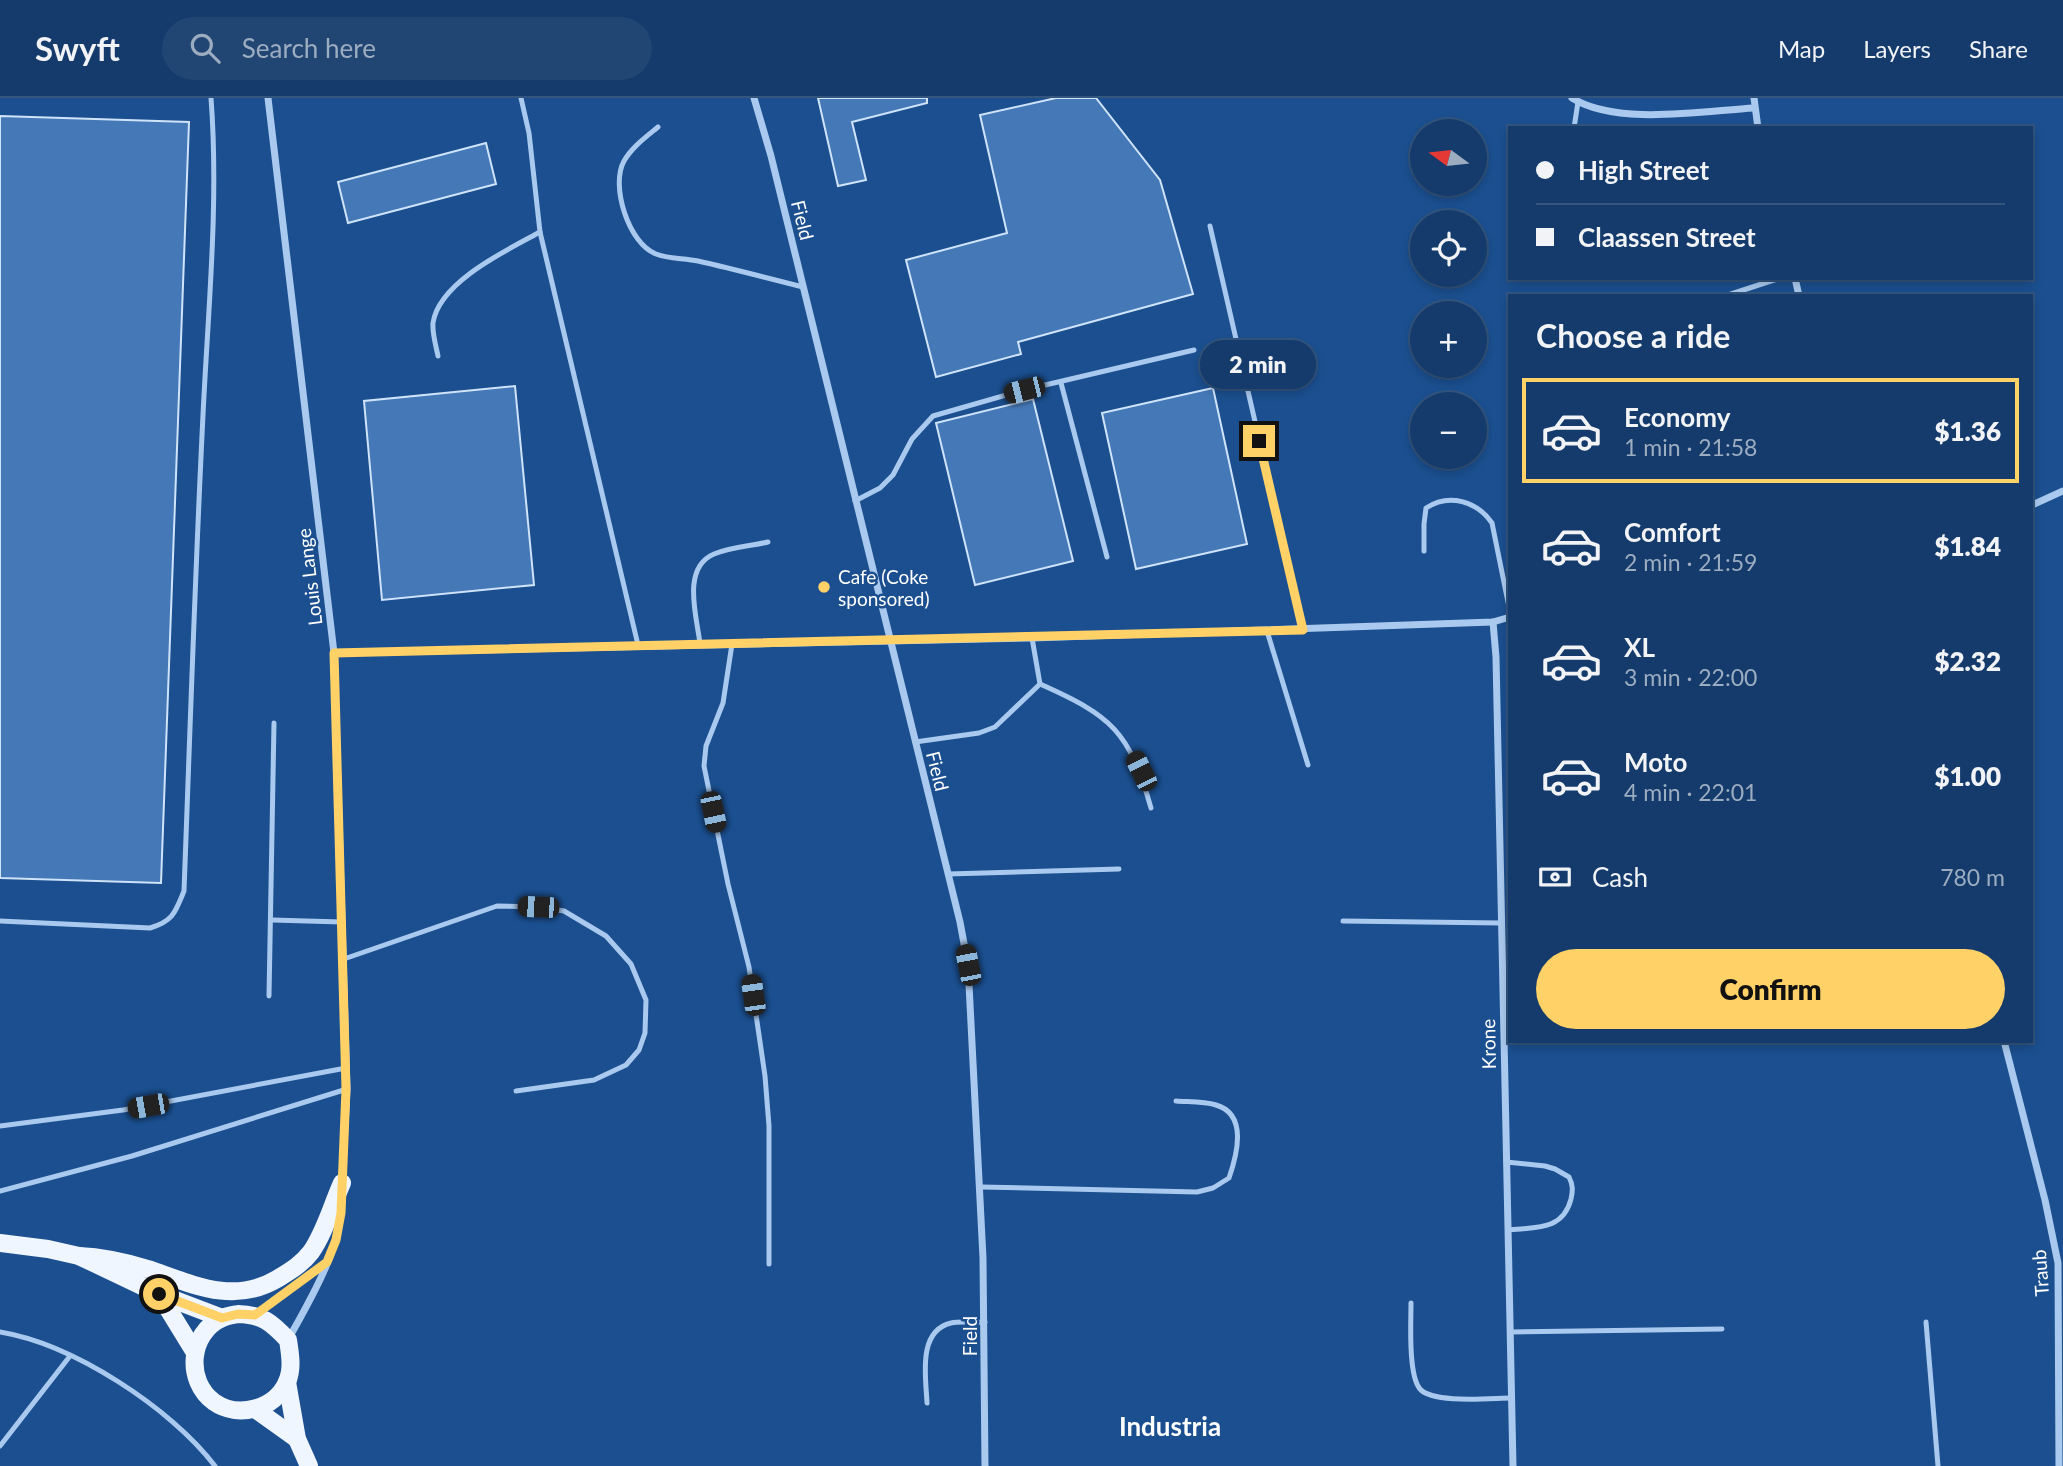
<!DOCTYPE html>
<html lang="en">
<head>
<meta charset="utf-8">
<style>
  body { margin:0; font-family:Lato,sans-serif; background:#214673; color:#f1f3f6; height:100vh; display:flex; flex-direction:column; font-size:26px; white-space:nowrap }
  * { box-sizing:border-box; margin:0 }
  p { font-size:23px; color:#9dadc1 }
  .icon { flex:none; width:38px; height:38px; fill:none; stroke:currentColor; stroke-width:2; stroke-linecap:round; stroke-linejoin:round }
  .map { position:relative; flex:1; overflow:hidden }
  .drawer { position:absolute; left:1508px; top:196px; width:525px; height:749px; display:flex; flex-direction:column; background:#143b6b; border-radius:0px; box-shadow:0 4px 10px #0003,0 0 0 2px #33557e }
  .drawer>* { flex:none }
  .hud { position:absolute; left:1508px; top:28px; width:525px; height:154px; border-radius:0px; box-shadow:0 4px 10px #0003,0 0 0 2px #33557e; display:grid; align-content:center; height:154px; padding:0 28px; background:#143b6b }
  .needle { width:46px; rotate:285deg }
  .fabs { position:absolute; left:1410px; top:21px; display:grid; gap:14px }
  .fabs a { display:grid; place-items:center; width:77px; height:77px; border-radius:50%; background:#143b6b; box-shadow:0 4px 10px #0003,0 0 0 2px #33557e; font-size:35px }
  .end { position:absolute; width:32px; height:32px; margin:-16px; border:9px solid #ffd166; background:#111; box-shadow:0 0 0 4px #111 }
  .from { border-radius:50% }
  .bubble { position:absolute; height:49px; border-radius:24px; background:#143b6b; box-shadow:0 4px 10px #0003,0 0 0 2px #33557e; font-size:23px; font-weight:800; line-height:49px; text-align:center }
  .car { position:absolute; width:21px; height:42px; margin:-21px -10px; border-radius:9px; box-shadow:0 0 5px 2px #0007; background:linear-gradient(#222 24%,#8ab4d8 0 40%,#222 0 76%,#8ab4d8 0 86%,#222 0) }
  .hud b { display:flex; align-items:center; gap:24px; height:66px; font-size:26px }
  .hud b+b { border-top:2px solid #33557e }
  .hud i { width:18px; height:18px; background:#f1f3f6 }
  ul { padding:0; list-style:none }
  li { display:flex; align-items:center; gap:21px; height:105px; margin:0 14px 10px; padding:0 14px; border:4px solid transparent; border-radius:0px }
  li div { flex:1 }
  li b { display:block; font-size:26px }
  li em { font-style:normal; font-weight:800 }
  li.current { border-color:#ffd166 }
  li>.icon { width:63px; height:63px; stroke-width:1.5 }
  h2 { padding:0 28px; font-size:32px; line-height:84px }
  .pay { display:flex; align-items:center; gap:18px; height:77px; padding:0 28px; font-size:26px }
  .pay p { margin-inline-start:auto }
  .action { display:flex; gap:14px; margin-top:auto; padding:14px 28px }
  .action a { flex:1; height:80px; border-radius:42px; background:#ffd166; color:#111; font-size:28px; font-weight:800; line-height:80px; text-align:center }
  header { display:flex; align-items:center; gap:42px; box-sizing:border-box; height:98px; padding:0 35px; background:#143b6b; border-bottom:2px solid #33557e }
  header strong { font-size:33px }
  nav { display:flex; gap:38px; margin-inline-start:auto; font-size:24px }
  .search { width:490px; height:63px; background:#214673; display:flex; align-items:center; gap:18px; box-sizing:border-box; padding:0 24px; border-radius:38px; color:#9dadc1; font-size:26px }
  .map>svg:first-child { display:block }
</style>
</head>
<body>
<header>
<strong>Swyft</strong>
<div class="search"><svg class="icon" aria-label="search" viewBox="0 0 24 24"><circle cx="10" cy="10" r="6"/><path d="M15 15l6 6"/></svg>Search here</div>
<nav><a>Map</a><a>Layers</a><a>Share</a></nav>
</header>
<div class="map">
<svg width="2063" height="1368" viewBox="0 0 2063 1368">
  <rect width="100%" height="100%" fill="#1b4f8f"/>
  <!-- building -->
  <g fill="#4478b7" stroke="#cfe3fa" stroke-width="2">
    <path d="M818 0H927V5L852 24 866 82 838 88Z"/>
    <path d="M1056 0H1096L1160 82 1193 196 1018 244 1021 256 936 279 906 162 1007 135 980 17Z"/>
    <path d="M0 18 189 24 161 785 0 780Z"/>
    <path d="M486 45 496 86 348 125 338 84Z"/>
    <path d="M515 288 534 487 382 502 364 303Z"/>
    <path d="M1213 290 1247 446 1136 471 1102 315Z"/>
    <path d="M1033 301 1073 463 975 487 936 325Z"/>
  </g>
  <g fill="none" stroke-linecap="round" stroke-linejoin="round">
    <!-- lane -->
    <g stroke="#a9c9ee" stroke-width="5">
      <path d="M521 0 529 35 540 134 638 547"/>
      <path d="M658 29C646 39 632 49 624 63 610 88 629 146 656 156 668 161 685 160 698 163 733 171 768 180 803 189"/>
      <path d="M1574 30 1578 4"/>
      <path d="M1210 128 1303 532"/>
      <path d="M1725 198 1780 180"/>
      <path d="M438 258C436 248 432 235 433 225 439 184 507 152 540 134"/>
      <path d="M1061 285 1107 459"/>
      <path d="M855 403 880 390 893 377 912 341 933 318 1024 292 1194 252"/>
      <path d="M1424 453V426L1426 410C1449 395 1477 403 1492 425L1510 514"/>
      <path d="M1267 533 1308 667"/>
      <path d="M700 546C697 519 681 470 714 456 730 449 751 448 768 444"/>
      <path d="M732 546 723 605 706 648 704 668 728 786 749 869 765 978 769 1028V1166"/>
      <path d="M1040 586C1112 618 1129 633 1151 710"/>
      <path d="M915 644 979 635 995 629 1040 586 1032 540"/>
      <path d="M948 776 1119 771"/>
      <path d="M272 822 342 824"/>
      <path d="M0 823 150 830C173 823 175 815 184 793 190 635 195 476 203 317 208 212 219 105 211 0"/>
      <path d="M1343 823 1501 825"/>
      <path d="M341 862 497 808 538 809 564 813 606 838 631 866 646 902 645 935 639 952 626 967 594 982 516 993"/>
      <path d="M269 898 274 625"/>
      <path d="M0 1028 123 1012 346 970"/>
      <path d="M1506 1064 1545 1068 1555 1071 1569 1079C1573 1087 1573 1092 1571 1101 1563 1133 1535 1129 1508 1132"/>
      <path d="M981 1089 1197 1094 1213 1090 1229 1080C1237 1057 1248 1016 1216 1007 1203 1003 1189 1004 1176 1003"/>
      <path d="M0 1093 132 1058 347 991"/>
      <path d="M1411 1205C1411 1224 1408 1277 1420 1291 1433 1306 1492 1300 1511 1300"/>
      <path d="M1926 1224 1938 1368"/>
      <path d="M0 1234C73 1246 171 1310 215 1368"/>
      <path d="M1510 1234 1722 1231"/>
      <path d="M927 1305C926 1280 917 1233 951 1225 961 1223 974 1225 985 1224"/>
      <path d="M0 1348 70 1258"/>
    </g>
    <!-- street -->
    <g stroke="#a9c9ee" stroke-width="7">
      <path d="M268 0 334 555 347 991 342 1084"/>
      <path d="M754 0 771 58 960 824 968 867 983 1160 985 1368"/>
      <path d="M1572 0C1617 28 1702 13 1754 10"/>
      <path d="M1754 0 1758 30"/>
      <path d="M1795 180 1799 198"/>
      <path d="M2032 407 2063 393"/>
      <path d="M1493 524 1496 559 1513 1368"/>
      <path d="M334 555 1032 540 1493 524 1510 519"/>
      <path d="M2004 943 2045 1102 2058 1165 2059 1368"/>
      <path d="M257 1215 327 1164"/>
      <path d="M289 1240C313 1197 340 1152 342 1102"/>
    </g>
    <!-- primary -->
    <g stroke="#f0f6ff" stroke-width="18">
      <path d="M0 1145 48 1151 79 1158 159 1196 222 1220"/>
      <path d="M79 1158C103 1159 125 1164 148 1171 192 1186 233 1207 277 1181 290 1173 302 1166 311 1154 325 1134 332 1107 342 1085"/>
      <path d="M159 1196 194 1253"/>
      <path d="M238 1216C263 1217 271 1224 288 1242 290 1256 293 1270 287 1284 275 1311 238 1321 214 1304 185 1283 189 1235 222 1220 227 1218 233 1217 238 1216Z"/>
      <path d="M287 1284 297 1341 309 1368"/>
      <path d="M255 1311 297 1341"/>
    </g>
  </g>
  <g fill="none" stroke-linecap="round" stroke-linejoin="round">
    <!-- route -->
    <path stroke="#ffd166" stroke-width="9" d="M159 1196 222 1220 238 1216 255 1217 327 1164 336 1142 341 1115 346 991 334 555 1303 532 1259 343"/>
  </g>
  <!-- markers -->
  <circle fill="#ffd166" stroke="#1b4f8f" stroke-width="2.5" cx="824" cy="489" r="7"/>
  <g text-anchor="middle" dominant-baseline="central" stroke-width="5" stroke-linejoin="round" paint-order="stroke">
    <!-- street labels -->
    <g font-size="19" fill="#fff" stroke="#1b4f8f">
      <text transform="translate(803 122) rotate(76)">Field</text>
      <text transform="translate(309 479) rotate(-97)">Louis Lange</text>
      <text transform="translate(938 673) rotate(76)">Field</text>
      <text transform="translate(1488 946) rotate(-91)">Krone</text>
      <text transform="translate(2040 1175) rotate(-94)">Traub</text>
      <text transform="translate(969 1238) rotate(-90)">Field</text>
    </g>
    <!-- poi labels -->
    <g font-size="19" fill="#fff" stroke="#1b4f8f" text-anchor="start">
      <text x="838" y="478">Cafe (Coke<tspan x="838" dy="22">sponsored)</tspan></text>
    </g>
    <!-- district labels -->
    <g font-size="26" font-weight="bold" fill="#fff" stroke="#1b4f8f">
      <text x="1170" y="1328">Industria</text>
    </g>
  </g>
</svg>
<div class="fabs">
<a><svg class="needle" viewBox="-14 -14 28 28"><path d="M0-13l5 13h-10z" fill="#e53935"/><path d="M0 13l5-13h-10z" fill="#9dadc1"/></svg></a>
<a><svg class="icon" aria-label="locate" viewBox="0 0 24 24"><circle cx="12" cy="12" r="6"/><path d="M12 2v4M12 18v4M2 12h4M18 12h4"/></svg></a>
<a>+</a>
<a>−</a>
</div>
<i class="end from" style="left:159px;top:1196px"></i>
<i class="end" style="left:1259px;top:343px"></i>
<div class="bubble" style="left:1200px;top:242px;width:116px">2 min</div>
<i class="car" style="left:1024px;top:292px;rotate:256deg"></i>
<i class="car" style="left:1141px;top:673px;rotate:334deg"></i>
<i class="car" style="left:713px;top:714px;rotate:168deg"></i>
<i class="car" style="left:538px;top:809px;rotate:272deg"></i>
<i class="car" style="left:968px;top:867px;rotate:349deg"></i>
<i class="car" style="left:753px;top:897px;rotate:352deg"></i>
<i class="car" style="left:148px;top:1008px;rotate:260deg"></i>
<div class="hud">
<b><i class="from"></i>High Street</b>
<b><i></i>Claassen Street</b>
</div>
<section class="drawer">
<h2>Choose a ride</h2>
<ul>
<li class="current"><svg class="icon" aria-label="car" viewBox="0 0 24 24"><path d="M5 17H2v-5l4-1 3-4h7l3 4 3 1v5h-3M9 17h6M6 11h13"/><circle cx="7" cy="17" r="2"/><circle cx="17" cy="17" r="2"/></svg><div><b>Economy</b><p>1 min · 21:58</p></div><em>$1.36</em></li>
<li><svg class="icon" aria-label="car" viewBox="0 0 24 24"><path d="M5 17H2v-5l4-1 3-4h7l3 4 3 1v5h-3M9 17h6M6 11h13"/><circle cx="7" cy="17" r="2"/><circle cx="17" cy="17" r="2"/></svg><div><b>Comfort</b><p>2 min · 21:59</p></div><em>$1.84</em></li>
<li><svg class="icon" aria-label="car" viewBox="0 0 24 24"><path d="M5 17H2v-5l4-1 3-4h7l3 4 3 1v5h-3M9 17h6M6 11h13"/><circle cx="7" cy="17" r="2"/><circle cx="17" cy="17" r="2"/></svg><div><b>XL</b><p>3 min · 22:00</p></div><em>$2.32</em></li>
<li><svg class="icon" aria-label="car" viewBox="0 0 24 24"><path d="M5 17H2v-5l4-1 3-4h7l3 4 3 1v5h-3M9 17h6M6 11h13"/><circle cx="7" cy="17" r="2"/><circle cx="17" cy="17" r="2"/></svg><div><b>Moto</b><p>4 min · 22:01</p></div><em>$1.00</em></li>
</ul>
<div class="pay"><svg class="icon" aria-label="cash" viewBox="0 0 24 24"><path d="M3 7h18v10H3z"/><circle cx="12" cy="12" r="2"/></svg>Cash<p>780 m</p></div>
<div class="action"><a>Confirm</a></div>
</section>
</div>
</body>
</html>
